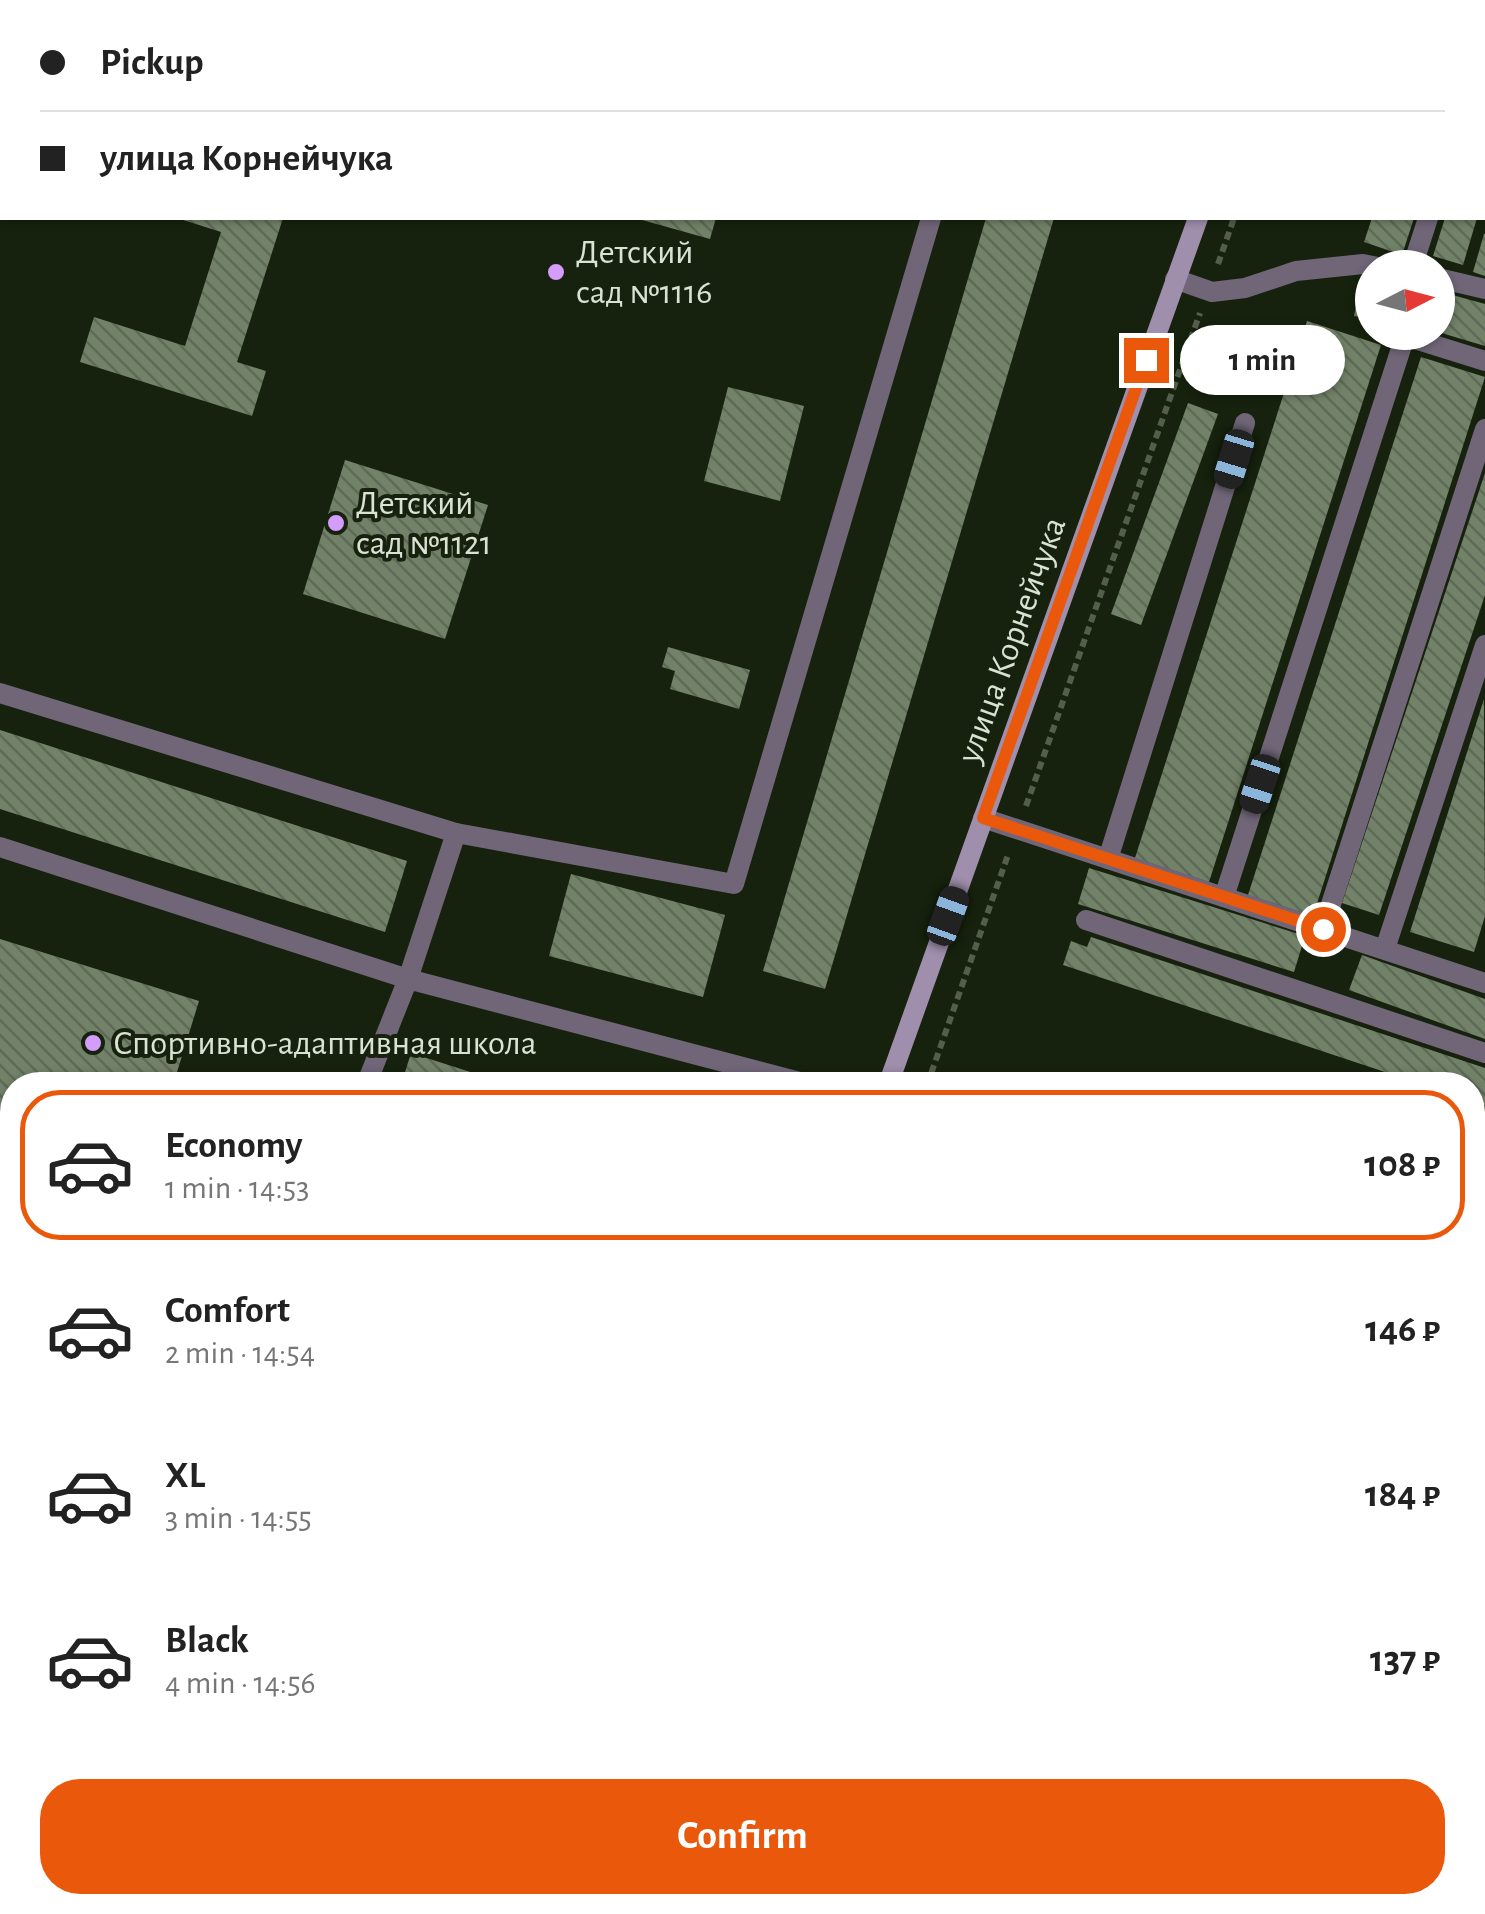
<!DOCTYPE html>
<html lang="en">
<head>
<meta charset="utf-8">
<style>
  body { margin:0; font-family:"Alegreya Sans",sans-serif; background:#f6f6f6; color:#222; height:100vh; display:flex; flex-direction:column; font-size:38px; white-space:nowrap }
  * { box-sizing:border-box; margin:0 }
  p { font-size:32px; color:#767676 }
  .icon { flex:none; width:55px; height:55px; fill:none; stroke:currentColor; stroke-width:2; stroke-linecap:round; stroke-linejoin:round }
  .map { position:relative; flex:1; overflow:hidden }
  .side { position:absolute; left:0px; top:1072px; width:1485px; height:842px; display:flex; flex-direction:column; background:#fff; border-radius:40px 40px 0 0; box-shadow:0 2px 8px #0004 }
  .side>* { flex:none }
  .top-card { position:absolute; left:0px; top:0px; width:1485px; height:220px; box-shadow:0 2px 8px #0004; display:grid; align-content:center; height:220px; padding:0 40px; background:#fff }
  .needle { width:65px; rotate:84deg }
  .controls { position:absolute; left:1355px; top:250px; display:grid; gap:20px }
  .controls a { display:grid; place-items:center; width:100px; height:100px; border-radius:50%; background:#fff; box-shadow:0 2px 8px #0004; font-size:50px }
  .end { position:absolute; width:45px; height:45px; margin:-22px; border:12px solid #ea580c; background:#fff; box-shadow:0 0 0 5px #fff }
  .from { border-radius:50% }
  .bubble { position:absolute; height:70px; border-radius:35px; background:#fff; box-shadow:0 2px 8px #0004; font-size:32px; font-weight:600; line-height:70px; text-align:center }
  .car { position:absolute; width:30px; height:60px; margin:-30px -15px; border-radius:12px; box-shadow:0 0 8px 2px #0007; background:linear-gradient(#222 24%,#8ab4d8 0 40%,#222 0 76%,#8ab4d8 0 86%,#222 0) }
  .top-card b { display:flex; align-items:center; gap:35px; height:95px; font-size:38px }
  .top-card b+b { border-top:2px solid #e0e0e0 }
  .top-card i { width:25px; height:25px; background:#222 }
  ul { padding:18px 0 0; list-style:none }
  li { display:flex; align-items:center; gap:30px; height:150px; margin:0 20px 15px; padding:0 20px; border:5px solid transparent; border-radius:40px }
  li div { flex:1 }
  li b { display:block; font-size:38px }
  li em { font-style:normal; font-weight:600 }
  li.selected { border-color:#ea580c }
  li>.icon { width:90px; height:90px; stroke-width:1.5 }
  .button { display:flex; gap:20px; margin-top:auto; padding:20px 40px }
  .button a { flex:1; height:115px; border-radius:40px; background:#ea580c; color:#fff; font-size:40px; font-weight:600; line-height:115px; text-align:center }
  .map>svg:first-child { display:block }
</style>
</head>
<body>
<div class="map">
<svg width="1485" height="1914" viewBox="0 0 1485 1914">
  <defs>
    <pattern id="forest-crowns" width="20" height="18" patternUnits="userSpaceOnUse" patternTransform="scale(2.5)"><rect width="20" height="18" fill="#243518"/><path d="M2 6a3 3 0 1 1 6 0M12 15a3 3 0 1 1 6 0" fill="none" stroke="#435239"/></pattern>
    <pattern id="building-back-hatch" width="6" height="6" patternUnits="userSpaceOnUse" patternTransform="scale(2.5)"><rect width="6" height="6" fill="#728268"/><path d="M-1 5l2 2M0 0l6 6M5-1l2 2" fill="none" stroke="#5e6958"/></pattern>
  </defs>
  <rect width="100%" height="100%" fill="#16220d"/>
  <!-- forest -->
  <path fill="url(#forest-crowns)" d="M0 1540 12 1544V1604L5 1629 0 1627Z"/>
  <!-- building -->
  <g fill="url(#building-back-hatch)">
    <path d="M177 218H283L237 362 266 371 252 416 80 362 94 317 185 346 221 232Z"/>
    <path d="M635 218H716L710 239Z"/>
    <path d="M986 218H1054L825 989 763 971Z"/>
    <path d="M1372 218H1414L1402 255 1364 242Z"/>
    <path d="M1445 218H1477L1463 265 1433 256Z"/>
    <path d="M1484 234H1485V276L1473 272Z"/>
    <path d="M1362 278 1372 280V319L1354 316Z"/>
    <path d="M1438 291 1485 304V346L1438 332Z"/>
    <path d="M1307 321 1381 345 1209 882 1135 858Z"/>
    <path d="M1421 357 1485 377 1313 916 1248 895Z"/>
    <path d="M728 387 804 406 780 501 704 481Z"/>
    <path d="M1188 403 1218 414 1141 625 1111 614Z"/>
    <path d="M345 460 488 505 445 639 303 594Z"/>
    <path d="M1485 473V595L1379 915 1342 903Z"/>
    <path d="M668 647 750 670 739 709 670 689 675 671 662 667Z"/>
    <path d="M1484 699 1485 916 1474 952 1410 932Z"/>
    <path d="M0 730 407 861 385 932 0 809Z"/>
    <path d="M1089 868 1305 936 1294 972 1078 904Z"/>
    <path d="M571 874 725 915 703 997 549 956Z"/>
    <path d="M1091 937 1485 1068V1105L1472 1101V1085H1424L1063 965 1071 941 1087 947Z"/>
    <path d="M0 939 199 1001 173 1085H12V1201L0 1197Z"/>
    <path d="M1362 955 1485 999V1039L1349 990Z"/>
    <path d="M411 1053 486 1077 484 1085H401Z"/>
    <path d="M0 1355 12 1359V1429L0 1425Z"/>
    <path d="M248 1902H331L328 1914H245Z"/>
    <path d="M466 1902H541L537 1914H463Z"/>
  </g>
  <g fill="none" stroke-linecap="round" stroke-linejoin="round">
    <!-- path -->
    <g stroke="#535e4b" stroke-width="6" stroke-dasharray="8 5" stroke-linecap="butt">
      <path d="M1313 2 1314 0"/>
      <path d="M1218 264 1234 218"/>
      <path d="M1026 806 1200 313"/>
      <path d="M927 1085 1008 855"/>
      <path d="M698 1914 701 1902"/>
    </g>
    <!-- lane -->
    <g stroke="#706678" stroke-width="20">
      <path d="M995 2 996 0"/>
      <path d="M1482 42 1485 34"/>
      <path d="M1412 268 1428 218"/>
      <path d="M1438 278 1485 289"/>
      <path d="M1175 279 1212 292 1245 288 1296 271 1363 264 1383 268"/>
      <path d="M0 693 456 833 734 884 931 218"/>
      <path d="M983 818 1485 983"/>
      <path d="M0 847 408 979 456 833"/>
      <path d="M1108 859 1245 423"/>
      <path d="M1224 897 1405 336 1485 361"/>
      <path d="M1086 920 1485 1053"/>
      <path d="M1323 929 1485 429"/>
      <path d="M1385 949 1485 645"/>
      <path d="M366 1085 408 979 811 1085"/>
      <path d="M0 1294 12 1298"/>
      <path d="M0 1492 12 1496"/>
      <path d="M393 1914 396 1902"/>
    </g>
    <!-- secondary -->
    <g stroke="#9f8eac" stroke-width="20">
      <path d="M1277 2 1278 0"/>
      <path d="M888 1085 1198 218"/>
      <path d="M661 1914 664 1902"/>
    </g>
  </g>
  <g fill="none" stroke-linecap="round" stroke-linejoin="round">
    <!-- route -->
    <path stroke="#ea580c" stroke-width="12" d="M1146 360 983 818 1323 929"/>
  </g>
  <!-- markers -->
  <g fill="#d49cfb" stroke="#16220d" stroke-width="4">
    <circle cx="556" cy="272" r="10"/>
    <circle cx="336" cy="523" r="10"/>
    <circle cx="93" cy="1043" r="10"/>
  </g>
  <g text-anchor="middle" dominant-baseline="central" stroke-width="8" stroke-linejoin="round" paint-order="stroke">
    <!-- poi labels -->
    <g font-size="35" fill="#d9e2d4" stroke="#16220d" text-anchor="start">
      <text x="576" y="252">Детский<tspan x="576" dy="40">сад №1116</tspan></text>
      <text x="356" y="503">Детский<tspan x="356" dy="40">сад №1121</tspan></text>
      <text x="113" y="1043">Спортивно-адаптивная школа</text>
    </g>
    <!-- street labels -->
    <g font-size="35" fill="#d9e2d4" stroke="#16220d">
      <text transform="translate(1012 640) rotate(-70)">улица Корнейчука</text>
    </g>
  </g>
</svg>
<div class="controls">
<a><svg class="needle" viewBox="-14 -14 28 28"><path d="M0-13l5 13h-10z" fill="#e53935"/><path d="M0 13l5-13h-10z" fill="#767676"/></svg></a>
</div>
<i class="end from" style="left:1323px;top:929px"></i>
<i class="end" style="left:1146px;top:360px"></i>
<div class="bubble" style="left:1180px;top:325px;width:165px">1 min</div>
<i class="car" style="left:1234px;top:459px;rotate:197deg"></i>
<i class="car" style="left:1260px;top:784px;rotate:198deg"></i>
<i class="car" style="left:948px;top:916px;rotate:20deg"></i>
<div class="top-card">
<b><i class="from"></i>Pickup</b>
<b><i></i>улица Корнейчука</b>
</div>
<section class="side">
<ul>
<li class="selected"><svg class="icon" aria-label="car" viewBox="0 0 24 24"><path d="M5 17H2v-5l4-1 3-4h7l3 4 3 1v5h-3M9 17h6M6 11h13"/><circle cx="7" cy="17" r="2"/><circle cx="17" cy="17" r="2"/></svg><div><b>Economy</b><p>1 min · 14:53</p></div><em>108 ₽</em></li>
<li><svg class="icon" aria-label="car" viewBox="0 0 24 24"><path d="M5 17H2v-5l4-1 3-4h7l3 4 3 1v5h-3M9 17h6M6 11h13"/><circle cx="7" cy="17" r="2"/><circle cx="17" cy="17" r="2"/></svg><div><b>Comfort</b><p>2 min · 14:54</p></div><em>146 ₽</em></li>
<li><svg class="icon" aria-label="car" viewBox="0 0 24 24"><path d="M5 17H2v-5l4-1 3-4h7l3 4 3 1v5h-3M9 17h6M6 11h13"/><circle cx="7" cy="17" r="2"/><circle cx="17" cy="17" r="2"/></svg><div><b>XL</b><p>3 min · 14:55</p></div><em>184 ₽</em></li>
<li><svg class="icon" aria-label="car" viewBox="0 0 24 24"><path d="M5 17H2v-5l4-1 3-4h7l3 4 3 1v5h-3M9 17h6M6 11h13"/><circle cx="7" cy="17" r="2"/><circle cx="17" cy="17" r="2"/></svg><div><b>Black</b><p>4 min · 14:56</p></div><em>137 ₽</em></li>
</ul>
<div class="button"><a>Confirm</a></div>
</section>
</div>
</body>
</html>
